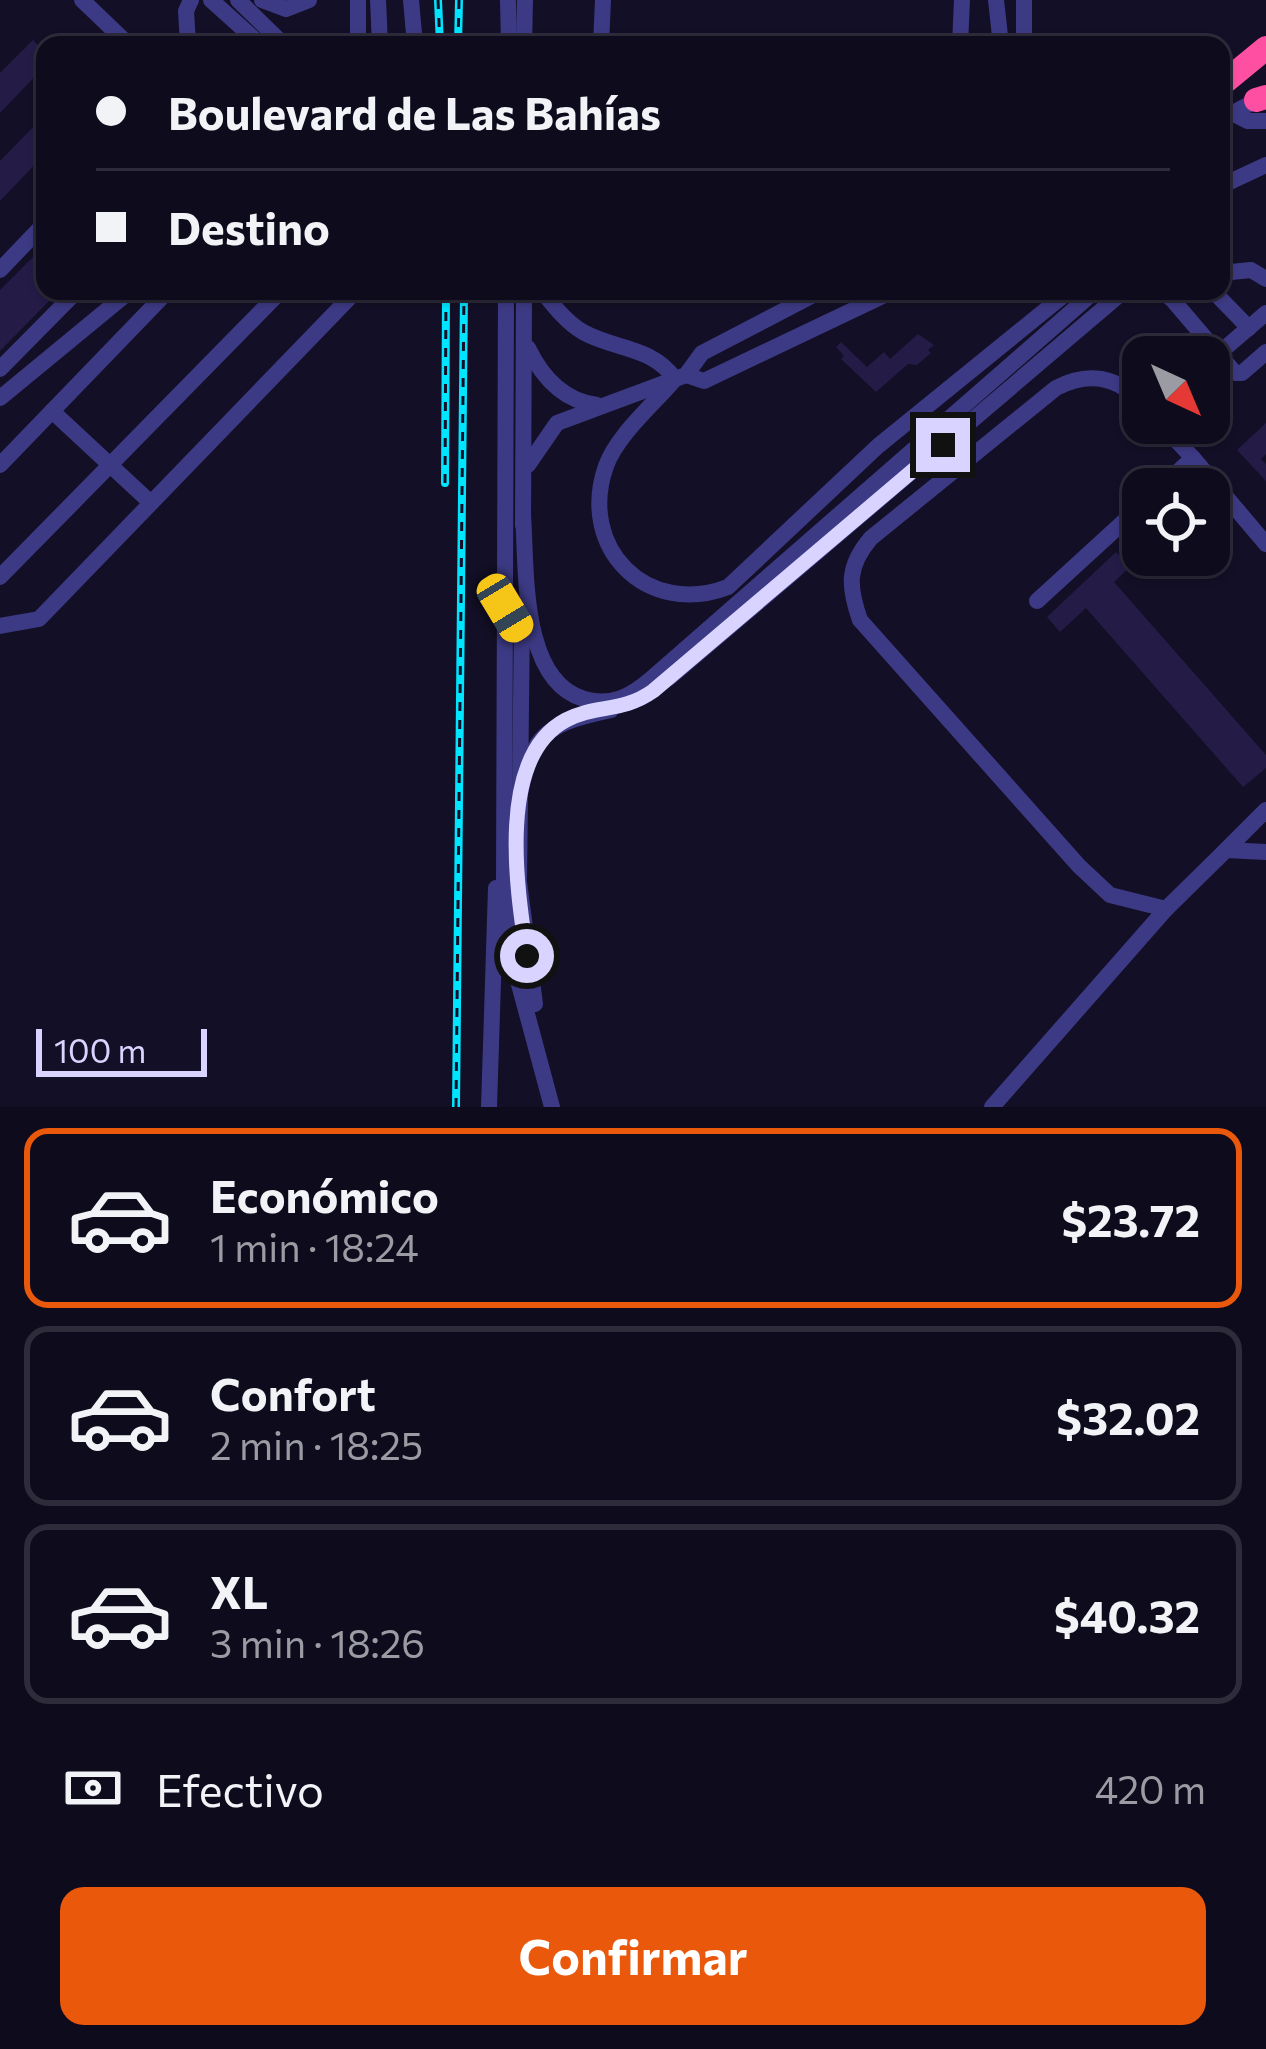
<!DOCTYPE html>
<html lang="es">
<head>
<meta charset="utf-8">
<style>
  body { margin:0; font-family:Commissioner,sans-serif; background:#171425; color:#f1f3f6; height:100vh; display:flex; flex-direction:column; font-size:45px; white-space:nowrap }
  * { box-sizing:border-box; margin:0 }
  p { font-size:39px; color:#9b9ba3 }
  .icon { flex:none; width:66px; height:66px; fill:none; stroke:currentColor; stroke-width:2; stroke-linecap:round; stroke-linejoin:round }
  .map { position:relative; height:1107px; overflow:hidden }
  .side { display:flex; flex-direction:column; background:#0e0b1c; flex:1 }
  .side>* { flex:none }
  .guide { position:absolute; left:36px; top:36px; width:1194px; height:264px; border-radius:24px; box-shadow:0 3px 9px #0004,0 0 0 3px #2e2b3b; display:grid; align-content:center; height:264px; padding:0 60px; background:#0e0b1c }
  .needle { width:78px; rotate:136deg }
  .controls { position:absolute; left:1122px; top:336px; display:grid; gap:24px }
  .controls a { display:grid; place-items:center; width:108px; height:108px; border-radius:24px; background:#0e0b1c; box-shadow:0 3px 9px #0004,0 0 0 3px #2e2b3b; font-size:60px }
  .scale { position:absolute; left:36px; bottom:30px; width:171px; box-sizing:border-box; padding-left:12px; border:6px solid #d9d4ff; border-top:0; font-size:33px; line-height:42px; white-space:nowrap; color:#d9d4ff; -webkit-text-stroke:9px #130f26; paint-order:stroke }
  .end { position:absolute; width:54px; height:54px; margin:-27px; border:15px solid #d9d4ff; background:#111; box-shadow:0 0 0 6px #111 }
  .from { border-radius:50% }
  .car { position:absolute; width:36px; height:72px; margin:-36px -18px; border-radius:15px; box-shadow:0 0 9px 3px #0007; background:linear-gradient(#f5c518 24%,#345 0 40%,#f5c518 0 76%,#345 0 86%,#f5c518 0) }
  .guide b { display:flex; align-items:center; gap:42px; height:114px; font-size:45px }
  .guide b+b { border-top:3px solid #2e2b3b }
  .guide i { width:30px; height:30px; background:#f1f3f6 }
  ul { padding:21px 0 0; list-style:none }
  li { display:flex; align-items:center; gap:36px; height:180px; margin:0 24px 18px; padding:0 36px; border:6px solid #2e2b3b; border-radius:24px }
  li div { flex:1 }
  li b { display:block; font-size:45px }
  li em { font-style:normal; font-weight:700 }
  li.active { border-color:#ea580c }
  li>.icon { width:108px; height:108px; stroke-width:1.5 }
  .pay { display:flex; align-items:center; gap:30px; height:132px; padding:0 60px; font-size:45px }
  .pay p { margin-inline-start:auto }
  .cta { display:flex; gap:24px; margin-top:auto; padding:24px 60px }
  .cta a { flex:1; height:138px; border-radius:24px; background:#ea580c; color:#fff; font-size:48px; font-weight:700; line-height:138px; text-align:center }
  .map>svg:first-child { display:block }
</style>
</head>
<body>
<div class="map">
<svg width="1266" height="1107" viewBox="0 0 1266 1107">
  <rect width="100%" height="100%" fill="#130f26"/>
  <!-- building -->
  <g fill="#241b47">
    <path d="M33 40 45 52V66L0 113V73Z"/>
    <path d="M45 115V154L0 201V161Z"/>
    <path d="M45 245V291H59L0 351V290Z"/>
    <path d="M918 334 934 345 928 350 931 353 917 365 908 364 876 392 841 359 844 356 836 347 841 342 867 367 884 352 890 359Z"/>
    <path d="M1266 423V454L1261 459 1266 464V481L1237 450Z"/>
    <path d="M1116 552 1130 567 1114 582 1266 755V768L1243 787 1086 608 1060 632 1047 617Z"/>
  </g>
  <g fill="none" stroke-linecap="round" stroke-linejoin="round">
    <!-- minor -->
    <g stroke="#3d3a85" stroke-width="16">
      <path d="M82 0 129 45"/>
      <path d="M211 0 261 45"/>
      <path d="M238 0 284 45"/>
      <path d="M262 0 286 9 309 0"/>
      <path d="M378 0 380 45"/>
      <path d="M411 0 415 45"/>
      <path d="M508 0 509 45"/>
      <path d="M996 0 1001 45"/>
      <path d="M1024 0V45"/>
      <path d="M188 45 186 11 191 0"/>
      <path d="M358 45V0"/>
      <path d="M524 45 525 0"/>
      <path d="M601 45 603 0"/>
      <path d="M960 45 962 0"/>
      <path d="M1232 113 1248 121H1266"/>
      <path d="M1221 119 1263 97"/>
      <path d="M1221 186 1266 165"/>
      <path d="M0 270 45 223"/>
      <path d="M1221 273 1251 270 1266 279"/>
      <path d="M506 291 504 882 513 962 552 1107"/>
      <path d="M542 291C554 306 566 322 583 332 615 350 652 346 675 379 654 404 617 435 606 466 577 548 647 618 728 587L878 446 1069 291"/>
      <path d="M1165 291 1235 373H1242L1266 352"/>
      <path d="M1213 291 1249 328"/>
      <path d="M1170 298 1208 291"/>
      <path d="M528 348C542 377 564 401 597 405"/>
      <path d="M1217 355 1266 313"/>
      <path d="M0 369 77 291"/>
      <path d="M686 375 704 381 893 291"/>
      <path d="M0 398 130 291"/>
      <path d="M1143 404C1118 376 1088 371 1056 388L871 538C847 566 848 586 860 620L1079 866 1110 895 1166 909"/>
      <path d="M52 411 151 503"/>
      <path d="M1193 458 1266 544"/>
      <path d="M0 465 168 291"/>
      <path d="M528 465 557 423 686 375 702 353 821 291"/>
      <path d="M1159 489 1193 458 1160 423"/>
      <path d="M523 515C527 569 520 680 584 699 612 707 631 696 652 678L1095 291"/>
      <path d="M523 525 524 291"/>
      <path d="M0 577 281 291"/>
      <path d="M1037 601 1143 504"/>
      <path d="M522 617 519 882 535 1004"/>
      <path d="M0 626 39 619 356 291"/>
      <path d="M669 678 1124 291"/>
      <path d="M519 799C532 731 548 724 611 710"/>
      <path d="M1226 850 1266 810"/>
      <path d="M489 1107 496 888"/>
      <path d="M992 1107 1166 909 1226 850 1266 852"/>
    </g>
    <!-- highway -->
    <g stroke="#ff4fa3" stroke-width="24">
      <path d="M1221 85 1266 48"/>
      <path d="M1256 100 1266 97"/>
    </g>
    <!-- rail casing -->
    <g stroke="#00e5ff" stroke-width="8">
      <g id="rail">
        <path d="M438 0 440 45"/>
        <path d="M458 45 459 0"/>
        <path d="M445 483 446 291"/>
        <path d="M456 1107 464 291"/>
      </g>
    </g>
    <!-- rail -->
    <use href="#rail" stroke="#130f26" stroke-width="3" stroke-dasharray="9" stroke-linecap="butt"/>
  </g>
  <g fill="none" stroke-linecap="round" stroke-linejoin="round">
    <!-- route -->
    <path stroke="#d9d4ff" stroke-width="15" d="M527 956C517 890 496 757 566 720 596 704 622 713 653 691L943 445"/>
  </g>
</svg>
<div class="controls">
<a><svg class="needle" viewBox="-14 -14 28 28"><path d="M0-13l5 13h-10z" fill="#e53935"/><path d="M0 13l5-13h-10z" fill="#9b9ba3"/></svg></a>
<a><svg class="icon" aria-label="locate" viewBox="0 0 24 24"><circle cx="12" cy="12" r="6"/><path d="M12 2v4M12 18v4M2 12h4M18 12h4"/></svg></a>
</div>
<div class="scale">100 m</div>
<i class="end from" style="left:527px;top:956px"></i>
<i class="end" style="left:943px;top:445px"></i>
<i class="car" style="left:505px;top:608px;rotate:149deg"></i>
<div class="guide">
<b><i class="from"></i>Boulevard de Las Bahías</b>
<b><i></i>Destino</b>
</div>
</div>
<section class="side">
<ul>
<li class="active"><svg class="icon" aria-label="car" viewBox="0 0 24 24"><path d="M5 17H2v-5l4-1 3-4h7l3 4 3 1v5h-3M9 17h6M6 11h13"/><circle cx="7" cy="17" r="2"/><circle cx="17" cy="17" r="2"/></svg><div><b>Económico</b><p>1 min · 18:24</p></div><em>$23.72</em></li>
<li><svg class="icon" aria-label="car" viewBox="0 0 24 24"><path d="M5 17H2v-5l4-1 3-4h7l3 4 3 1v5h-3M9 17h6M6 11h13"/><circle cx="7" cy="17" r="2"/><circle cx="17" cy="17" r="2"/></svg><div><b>Confort</b><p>2 min · 18:25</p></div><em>$32.02</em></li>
<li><svg class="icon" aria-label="car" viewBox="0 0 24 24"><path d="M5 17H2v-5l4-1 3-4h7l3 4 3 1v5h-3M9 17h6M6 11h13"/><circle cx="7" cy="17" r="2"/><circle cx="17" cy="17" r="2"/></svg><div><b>XL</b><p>3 min · 18:26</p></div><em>$40.32</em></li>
</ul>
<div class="pay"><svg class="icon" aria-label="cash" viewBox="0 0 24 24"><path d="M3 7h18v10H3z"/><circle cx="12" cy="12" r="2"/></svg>Efectivo<p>420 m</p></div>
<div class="cta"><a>Confirmar</a></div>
</section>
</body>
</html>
